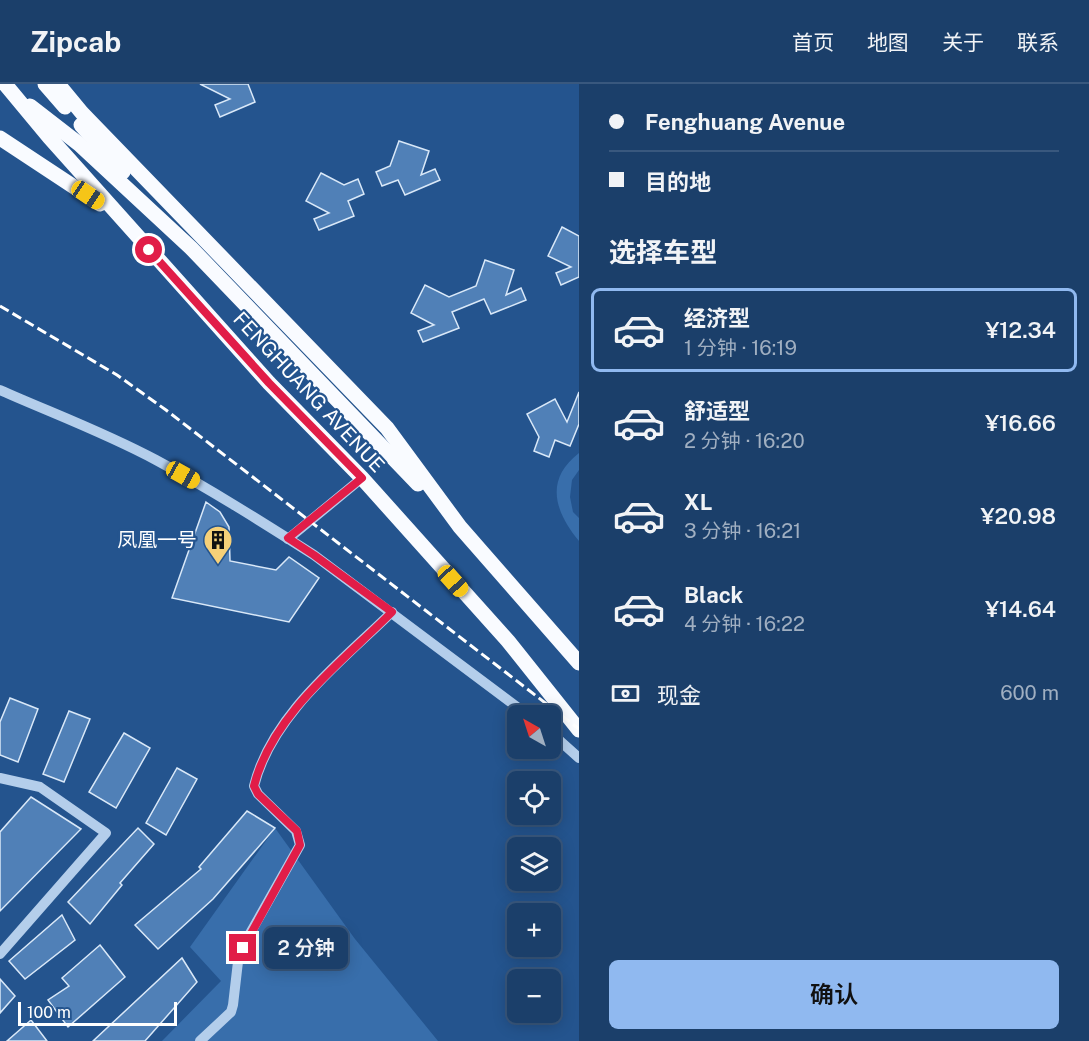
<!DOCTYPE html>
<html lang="zh">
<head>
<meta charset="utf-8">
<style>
  body { margin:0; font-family:"Public Sans","Noto Sans SC",sans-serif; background:#284a72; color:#f1f3f6; height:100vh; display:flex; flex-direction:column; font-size:22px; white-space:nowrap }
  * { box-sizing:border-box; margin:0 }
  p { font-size:20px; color:#a0afc1 }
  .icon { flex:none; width:33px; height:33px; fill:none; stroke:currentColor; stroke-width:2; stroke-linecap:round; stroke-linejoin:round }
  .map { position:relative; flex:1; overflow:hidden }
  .side { display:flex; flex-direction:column; background:#1b3f6a; width:510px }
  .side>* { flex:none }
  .top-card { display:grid; align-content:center; height:132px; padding:0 30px; background:#1b3f6a }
  .needle { width:39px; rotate:321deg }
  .buttons { position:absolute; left:507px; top:621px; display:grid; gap:12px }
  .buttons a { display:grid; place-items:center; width:54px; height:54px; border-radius:9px; background:#1b3f6a; box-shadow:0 3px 15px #0003,0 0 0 2px #39587e; font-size:30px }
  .scale { position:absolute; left:18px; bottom:15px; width:159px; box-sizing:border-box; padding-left:6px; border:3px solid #fff; border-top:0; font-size:16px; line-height:21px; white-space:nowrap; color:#fff; -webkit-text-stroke:4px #24548e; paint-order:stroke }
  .end { position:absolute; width:27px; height:27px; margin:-14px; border:8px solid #e11d48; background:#fff; box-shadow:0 0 0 3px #fff }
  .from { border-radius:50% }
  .bubble { position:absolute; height:42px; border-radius:9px; background:#1b3f6a; box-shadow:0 3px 15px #0003,0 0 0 2px #39587e; font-size:20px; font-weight:600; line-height:42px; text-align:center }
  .car { position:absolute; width:18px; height:36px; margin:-18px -9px; border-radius:8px; box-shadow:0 0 4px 2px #0007; background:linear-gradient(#f5c518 24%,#345 0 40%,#f5c518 0 76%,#345 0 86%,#f5c518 0) }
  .top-card b { display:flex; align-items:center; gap:21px; height:57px; font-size:22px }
  .top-card b+b { border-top:2px solid #39587e }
  .top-card i { width:15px; height:15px; background:#f1f3f6 }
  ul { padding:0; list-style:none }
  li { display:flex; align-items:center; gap:18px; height:84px; margin:0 12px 9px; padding:0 18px; border:3px solid transparent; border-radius:9px }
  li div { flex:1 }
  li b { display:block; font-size:22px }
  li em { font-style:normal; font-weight:600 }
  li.selected { border-color:#90b9f0 }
  li>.icon { width:54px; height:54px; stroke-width:1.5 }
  h2 { padding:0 30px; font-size:27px; line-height:72px }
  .pay { display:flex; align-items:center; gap:15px; height:66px; padding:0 30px; font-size:22px }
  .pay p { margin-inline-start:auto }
  .action { display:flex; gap:12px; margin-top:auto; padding:12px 30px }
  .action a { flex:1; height:69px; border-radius:9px; background:#90b9f0; color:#111; font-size:24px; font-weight:600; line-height:69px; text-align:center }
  header { display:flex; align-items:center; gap:36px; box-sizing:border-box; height:84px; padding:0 30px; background:#1b3f6a; border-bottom:2px solid #39587e }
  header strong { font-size:28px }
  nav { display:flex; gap:33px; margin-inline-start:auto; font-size:21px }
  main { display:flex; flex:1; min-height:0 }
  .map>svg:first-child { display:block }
</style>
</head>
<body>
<header>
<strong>Zipcab</strong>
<nav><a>首页</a><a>地图</a><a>关于</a><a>联系</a></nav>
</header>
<main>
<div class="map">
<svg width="579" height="957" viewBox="0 0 579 957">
  <rect width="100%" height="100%" fill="#24548e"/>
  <!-- green -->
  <g fill="#386eab">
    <path d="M579 369V386L572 396 570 413 573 428 579 434V457C555 428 544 396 579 369Z"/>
    <path d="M275 744 355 855 438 957H162L221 897 190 863Z"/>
  </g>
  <!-- building -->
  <g fill="#5080b7" stroke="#d9e8f8" stroke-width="1.5">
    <path d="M200 0H248L255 18 220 33 215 21 230 15Z"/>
    <path d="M399 57 429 67 421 91 435 85 440 96 405 111 398 96 382 102 376 88 390 82Z"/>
    <path d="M321 89 344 101 358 95 364 110 348 117 354 132 319 146 314 135 329 129 306 117Z"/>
    <path d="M562 143 579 152V193L561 201 556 189 571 183 548 172Z"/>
    <path d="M485 176 514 186 506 211 521 204 526 216 491 230 484 215 452 228 459 244 423 258 418 247 434 241 411 229 425 201 449 213 476 202Z"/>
    <path d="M579 308V340L570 362 555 356 549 373 534 367 539 353 527 330 555 315 567 338Z"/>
    <path d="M206 418 220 428 229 443 230 477 276 486 289 473 319 494 289 538 172 514Z"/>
    <path d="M10 614 38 625 18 678 0 671V638Z"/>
    <path d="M69 627 90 635 64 698 43 690Z"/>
    <path d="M124 649 150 664 116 724 89 708Z"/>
    <path d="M177 684 197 695 166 751 146 739Z"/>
    <path d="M31 713 81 745 0 827V748Z"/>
    <path d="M247 727 275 744 213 815 158 865 135 841 201 785 199 783Z"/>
    <path d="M138 744 154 760 120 799 122 801 90 840 68 818Z"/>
    <path d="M62 831 75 856 25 895 9 877Z"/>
    <path d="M100 861 125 893 68 943 48 916 69 902 62 894Z"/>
    <path d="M182 874 197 898 145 957H93Z"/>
    <path d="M0 895 15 912 0 929Z"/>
    <path d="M31 936 47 957H7Z"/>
  </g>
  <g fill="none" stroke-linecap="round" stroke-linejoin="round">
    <!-- minor -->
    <g stroke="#b4ceeb" stroke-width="10">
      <path d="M0 306C52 329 106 349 156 376 210 405 262 438 314 471L529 632"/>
      <path d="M288 455 362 394"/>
      <path d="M550 648 579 674"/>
      <path d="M0 694 40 703 106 749 0 870"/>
      <path d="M200 957 231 928 233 921 239 869 300 761 296 747 258 710 254 702C272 630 341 578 392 528"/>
    </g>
    <!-- major -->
    <g stroke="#f9fbff" stroke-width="15">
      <path d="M5 0 49 53 269 299 362 394 508 557 579 646"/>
      <path d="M45 0 65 23"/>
      <path d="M58 0 82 29 387 344 460 443 579 579"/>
      <path d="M30 22 79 60 191 164 418 400"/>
      <path d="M81 41 123 88"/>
      <path d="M0 54 100 120"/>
    </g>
    <!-- rail -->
    <path stroke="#fff" stroke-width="3" stroke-dasharray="10 4.5" stroke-linecap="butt" d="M0 222 117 291 166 326 579 645"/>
  </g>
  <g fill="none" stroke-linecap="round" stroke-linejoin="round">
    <!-- route -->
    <path stroke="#e11d48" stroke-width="8" d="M149 166 269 299 362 394 288 454 314 471 392 528C342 578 272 630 254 702L258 710 297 747 300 761 243 864"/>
  </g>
  <!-- icons -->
  <defs>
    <g id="building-pin" transform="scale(1.5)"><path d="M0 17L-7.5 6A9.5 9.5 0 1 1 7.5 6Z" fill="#f6d078" stroke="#24548e"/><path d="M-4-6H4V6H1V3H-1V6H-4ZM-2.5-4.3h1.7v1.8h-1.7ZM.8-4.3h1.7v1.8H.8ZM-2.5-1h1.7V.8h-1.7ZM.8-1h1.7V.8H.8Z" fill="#111"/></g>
  </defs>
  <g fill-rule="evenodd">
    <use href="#building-pin" x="218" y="456"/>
  </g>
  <g text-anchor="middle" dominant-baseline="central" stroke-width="4.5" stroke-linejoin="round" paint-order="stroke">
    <!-- street labels -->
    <g font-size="20" fill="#fff" stroke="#24548e">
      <text transform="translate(309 308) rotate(47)">FENGHUANG AVENUE</text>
    </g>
    <!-- poi labels -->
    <g font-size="20" fill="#fff" stroke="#24548e" text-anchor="end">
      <text x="197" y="456">凤凰一号</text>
    </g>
  </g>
</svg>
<div class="buttons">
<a><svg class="needle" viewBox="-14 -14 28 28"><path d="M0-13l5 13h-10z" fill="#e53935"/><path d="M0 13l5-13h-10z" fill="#a0afc1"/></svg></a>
<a><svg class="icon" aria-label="locate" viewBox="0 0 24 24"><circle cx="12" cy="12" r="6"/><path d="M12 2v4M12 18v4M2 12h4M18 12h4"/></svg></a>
<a><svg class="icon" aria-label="layers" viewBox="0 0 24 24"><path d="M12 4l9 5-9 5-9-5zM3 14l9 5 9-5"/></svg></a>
<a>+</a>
<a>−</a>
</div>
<div class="scale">100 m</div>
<i class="end from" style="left:149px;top:166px"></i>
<i class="end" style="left:243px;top:864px"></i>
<div class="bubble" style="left:264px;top:843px;width:84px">2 分钟</div>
<i class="car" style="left:88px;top:111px;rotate:124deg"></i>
<i class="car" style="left:183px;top:391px;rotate:119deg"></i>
<i class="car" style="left:453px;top:497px;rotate:138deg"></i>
</div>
<section class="side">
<div class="top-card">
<b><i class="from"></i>Fenghuang Avenue</b>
<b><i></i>目的地</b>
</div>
<h2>选择车型</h2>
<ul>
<li class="selected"><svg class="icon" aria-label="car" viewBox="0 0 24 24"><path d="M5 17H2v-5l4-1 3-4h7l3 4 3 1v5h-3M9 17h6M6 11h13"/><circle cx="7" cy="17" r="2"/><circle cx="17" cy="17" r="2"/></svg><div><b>经济型</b><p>1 分钟 · 16:19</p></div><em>¥12.34</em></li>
<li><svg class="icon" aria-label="car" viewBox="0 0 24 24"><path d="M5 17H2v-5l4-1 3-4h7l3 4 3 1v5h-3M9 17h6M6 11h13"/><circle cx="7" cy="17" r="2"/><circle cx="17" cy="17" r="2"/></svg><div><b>舒适型</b><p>2 分钟 · 16:20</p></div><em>¥16.66</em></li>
<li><svg class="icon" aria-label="car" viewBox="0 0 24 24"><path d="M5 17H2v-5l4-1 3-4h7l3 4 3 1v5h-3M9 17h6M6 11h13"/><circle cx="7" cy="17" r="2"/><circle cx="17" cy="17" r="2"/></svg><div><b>XL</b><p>3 分钟 · 16:21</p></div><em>¥20.98</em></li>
<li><svg class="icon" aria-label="car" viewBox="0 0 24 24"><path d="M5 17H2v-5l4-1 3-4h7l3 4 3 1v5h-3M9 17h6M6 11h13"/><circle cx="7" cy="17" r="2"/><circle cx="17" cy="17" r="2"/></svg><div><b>Black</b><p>4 分钟 · 16:22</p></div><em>¥14.64</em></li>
</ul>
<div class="pay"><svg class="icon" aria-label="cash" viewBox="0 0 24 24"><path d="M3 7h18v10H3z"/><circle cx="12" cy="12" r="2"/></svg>现金<p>600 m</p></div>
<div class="action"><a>确认</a></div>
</section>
</main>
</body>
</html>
